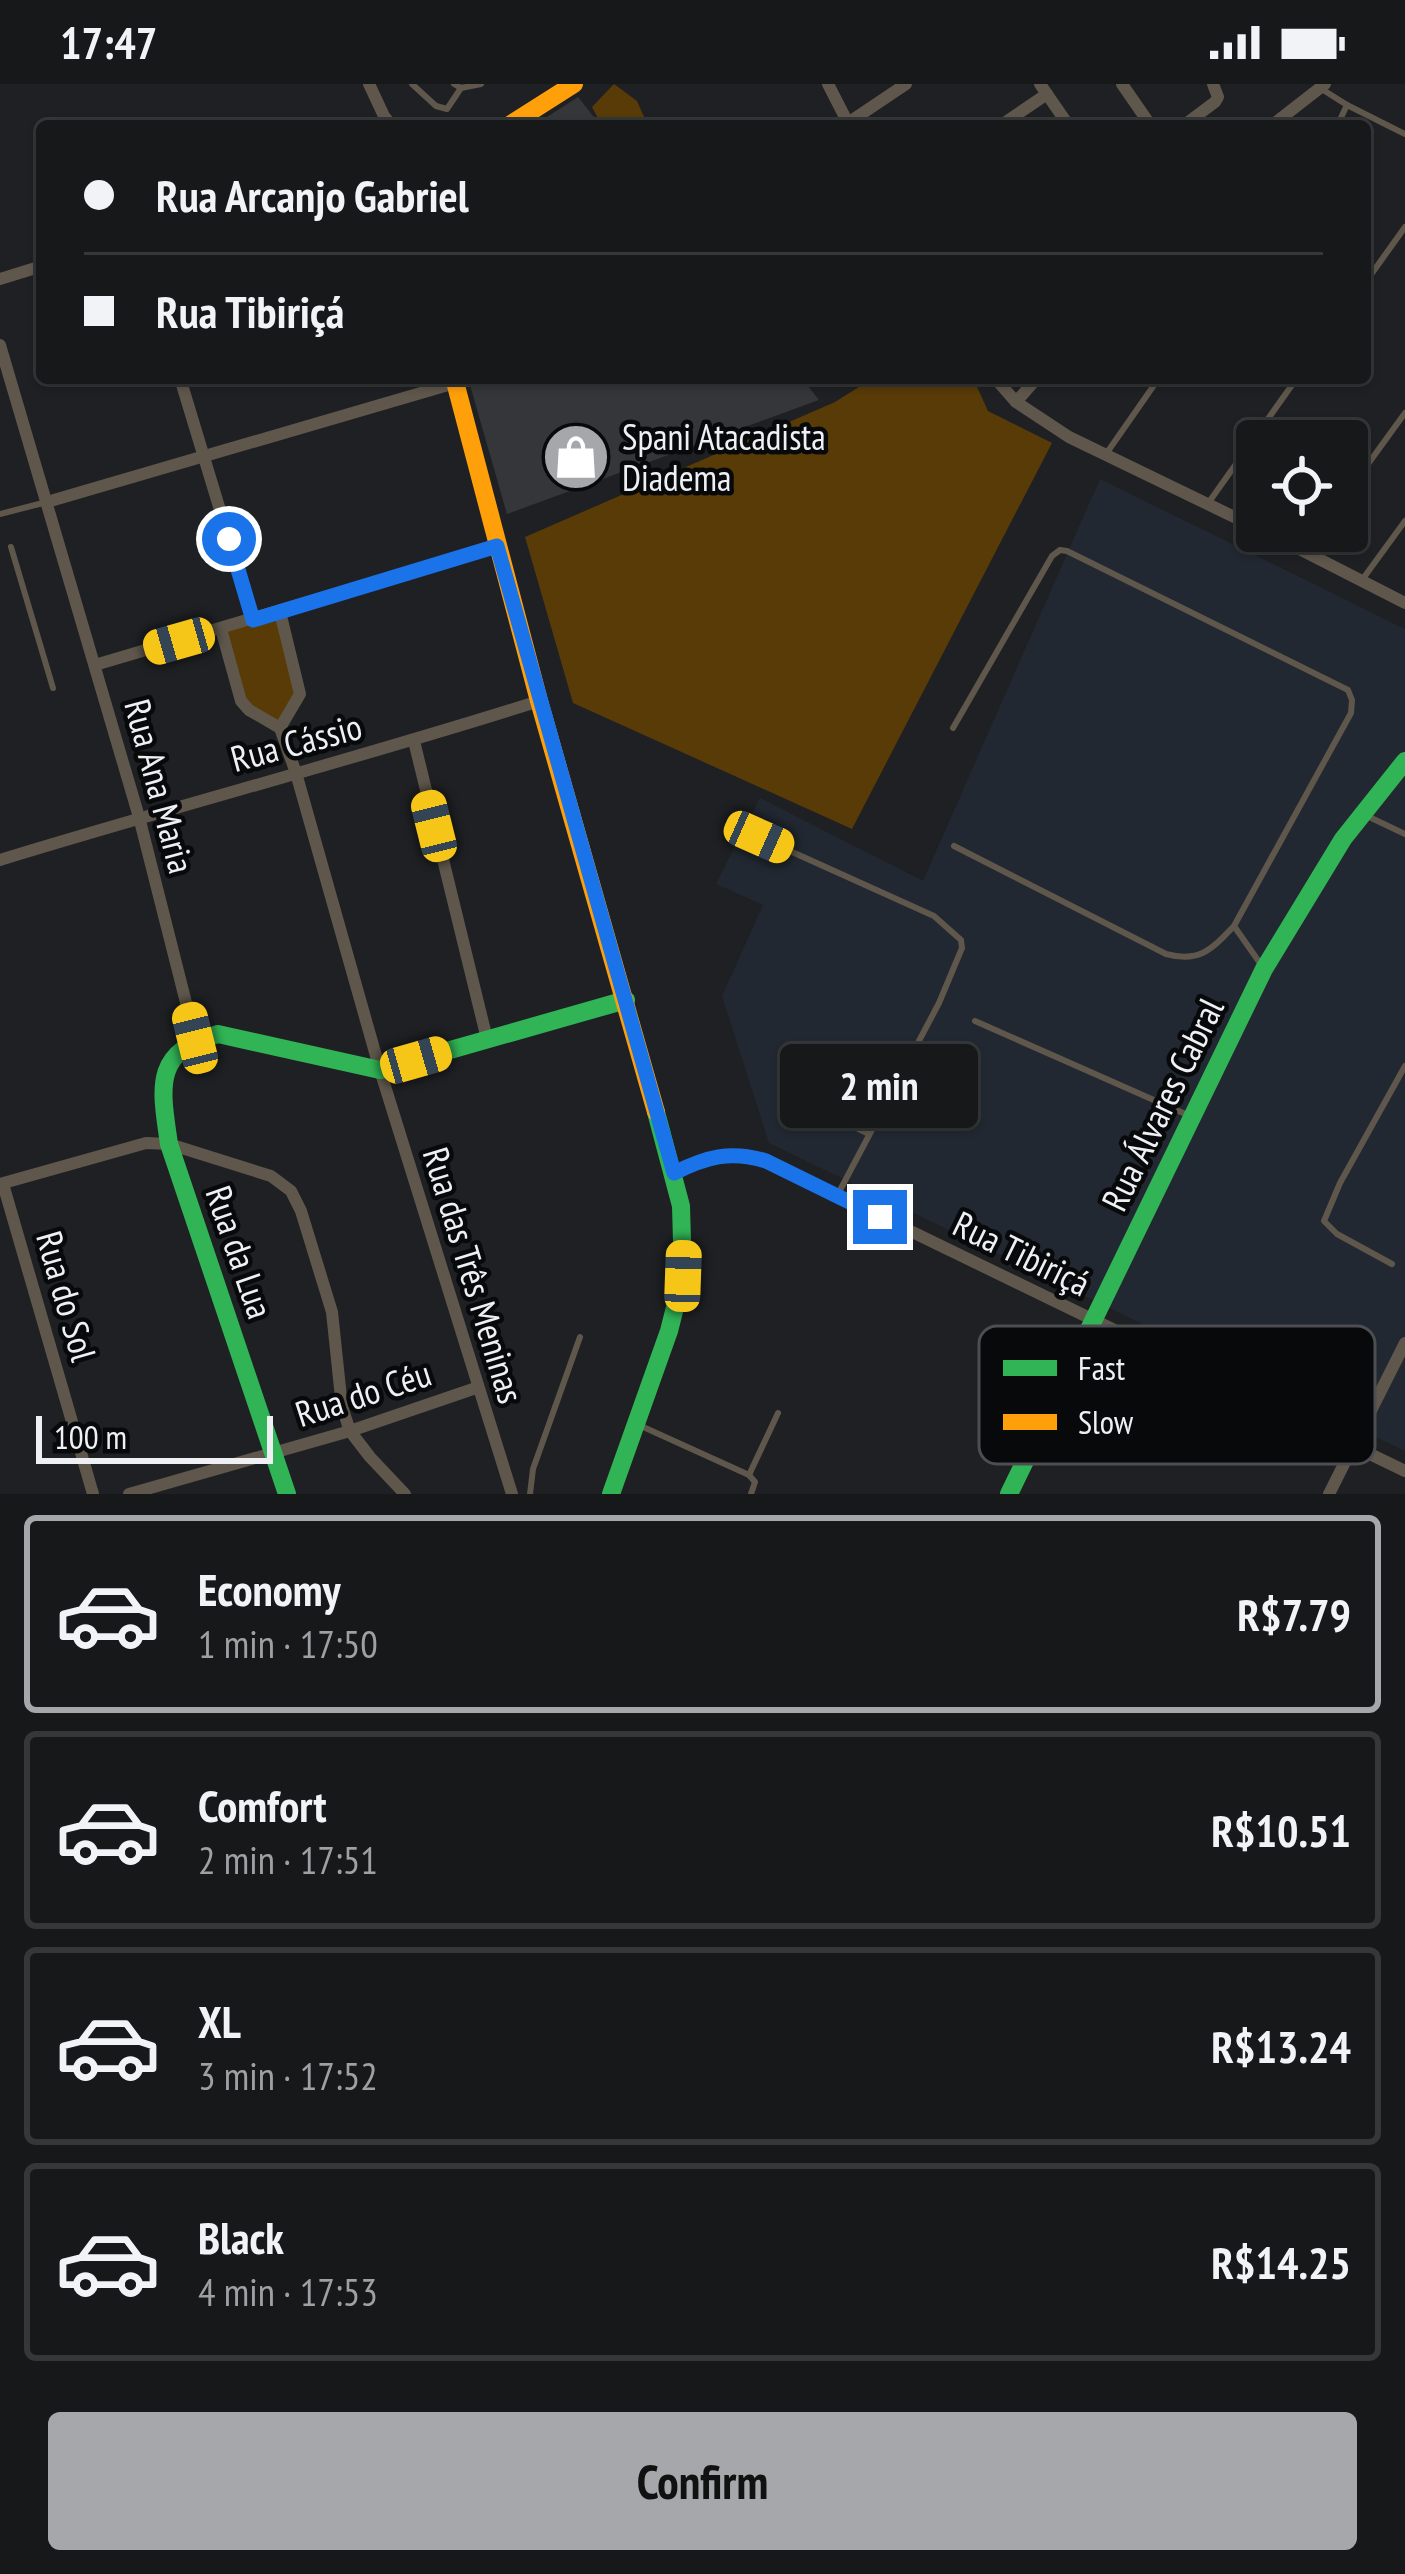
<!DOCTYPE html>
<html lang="en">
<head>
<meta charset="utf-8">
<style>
  body { margin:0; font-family:"PT Sans Narrow",sans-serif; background:#232527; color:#f1f3f6; height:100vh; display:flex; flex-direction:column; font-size:45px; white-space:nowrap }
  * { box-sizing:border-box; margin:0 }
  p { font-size:39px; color:#9ea0a2 }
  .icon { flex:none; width:66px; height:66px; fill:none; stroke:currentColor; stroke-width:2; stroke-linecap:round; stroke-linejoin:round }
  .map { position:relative; height:1410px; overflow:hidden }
  .sheet { display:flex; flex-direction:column; background:#16181a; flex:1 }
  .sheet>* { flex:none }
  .hud { position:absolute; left:36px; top:36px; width:1335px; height:264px; border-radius:12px; box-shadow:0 3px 9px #0004,0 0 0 3px #353739; display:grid; align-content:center; height:264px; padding:0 48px; background:#16181a }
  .fabs { position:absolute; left:1236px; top:336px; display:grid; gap:24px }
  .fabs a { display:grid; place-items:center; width:132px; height:132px; border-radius:12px; background:#16181a; box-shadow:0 3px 9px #0004,0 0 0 3px #353739; font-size:60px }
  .scale { position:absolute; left:36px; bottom:30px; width:237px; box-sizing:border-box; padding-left:12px; border:6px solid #eef0f4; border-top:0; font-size:33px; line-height:42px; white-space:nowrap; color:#eef0f4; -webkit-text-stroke:9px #08090b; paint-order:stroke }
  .end { position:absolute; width:54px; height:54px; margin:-27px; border:15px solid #1a73e8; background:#fff; box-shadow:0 0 0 6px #fff }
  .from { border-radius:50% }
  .bubble { position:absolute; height:84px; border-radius:12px; background:#16181a; box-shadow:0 3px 9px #0004,0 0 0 3px #353739; font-size:39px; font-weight:800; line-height:84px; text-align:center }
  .car { position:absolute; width:36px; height:72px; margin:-36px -18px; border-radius:15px; box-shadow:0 0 9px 3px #0007; background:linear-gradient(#f5c518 24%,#345 0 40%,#f5c518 0 76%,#345 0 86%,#f5c518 0) }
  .hud b { display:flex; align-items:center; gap:42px; height:114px; font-size:45px }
  .hud b+b { border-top:3px solid #353739 }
  .hud i { width:30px; height:30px; background:#f1f3f6 }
  ul { padding:21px 0 0; list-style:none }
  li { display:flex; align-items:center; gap:36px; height:198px; margin:0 24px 18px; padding:0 24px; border:6px solid #353739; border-radius:12px }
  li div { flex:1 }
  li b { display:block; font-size:45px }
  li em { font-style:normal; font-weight:800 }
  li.on { border-color:#a5a7ab }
  li>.icon { width:108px; height:108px; stroke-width:1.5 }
  .button { display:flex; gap:24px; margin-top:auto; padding:24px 48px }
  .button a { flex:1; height:138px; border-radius:12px; background:#a5a7ab; color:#111; font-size:48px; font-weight:800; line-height:138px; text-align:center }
  .status { display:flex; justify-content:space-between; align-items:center; height:84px; padding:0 60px; background:#16181a; direction:ltr }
  .status svg { height:33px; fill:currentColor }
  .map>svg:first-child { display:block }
</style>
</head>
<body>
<div class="status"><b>17:47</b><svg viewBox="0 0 49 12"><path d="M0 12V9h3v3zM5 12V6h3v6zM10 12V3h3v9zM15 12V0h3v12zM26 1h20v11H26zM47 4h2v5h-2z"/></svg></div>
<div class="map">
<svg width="1405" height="1410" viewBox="0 0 1405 1410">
  <rect width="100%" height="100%" fill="#1e2023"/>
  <!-- built -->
  <path fill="#222831" d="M1100 395 1405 545V1367L769 1059 722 912 763 821 716 800 760 714 923 797Z"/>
  <!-- green -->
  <g fill="#583b06">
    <path d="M614 0 637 17 648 42H602L592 23Z"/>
    <path d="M873 294H973L988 327 1052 359 852 745 573 619 525 453 835 318Z"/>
    <path d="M280 528 300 610 280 644 249 626 221 545Z"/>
  </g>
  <!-- building -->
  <g fill="#353639">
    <path d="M578 13 601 42H533Z"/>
    <path d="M468 294H802L819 316 507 430Z"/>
  </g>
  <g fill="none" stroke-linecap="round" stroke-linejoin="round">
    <!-- lane -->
    <g stroke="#5f574b" stroke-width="6">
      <path d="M412 0 436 22 447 25 461 4"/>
      <path d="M454 0 461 4 481 0"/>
      <path d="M1320 4 1347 21 1405 50"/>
      <path d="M1337 42 1347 21"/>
      <path d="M1365 199 1405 143"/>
      <path d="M1106 370 1159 294"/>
      <path d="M1347 409 1405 329"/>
      <path d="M1209 418 1297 294"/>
      <path d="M0 430 43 419"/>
      <path d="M11 463 53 604"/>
      <path d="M1305 468 1319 447"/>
      <path d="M1362 496 1405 437"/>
      <path d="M953 644 1052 472 1060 466 1067 467 1348 606 1352 616 1351 629 1234 842 1262 882"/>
      <path d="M1365 731 1405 750"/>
      <path d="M759 753 934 832 961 856 962 864 939 919 838 1110"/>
      <path d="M954 762 1166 870C1200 879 1212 865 1234 842"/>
      <path d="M975 937 1190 1032"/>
      <path d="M783 1009 869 1050"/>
      <path d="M1392 1180 1337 1150 1324 1137 1340 1099 1405 982"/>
      <path d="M641 1342 749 1391 755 1398 751 1410"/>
      <path d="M749 1391 778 1329"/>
      <path d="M530 1410 533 1385 580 1253"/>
    </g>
    <!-- street -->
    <g stroke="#5f574b" stroke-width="12">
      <path d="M369 0 384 32 392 42"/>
      <path d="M828 0 849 41"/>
      <path d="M1040 0 1069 42"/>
      <path d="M1122 0 1151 42"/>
      <path d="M848 39 906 0"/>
      <path d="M1000 42 1047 10"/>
      <path d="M1183 42 1215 18 1218 13 1213 0"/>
      <path d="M1271 42 1325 0"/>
      <path d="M0 195 42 182"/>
      <path d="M0 261 139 733 195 954"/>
      <path d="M180 294 253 535"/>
      <path d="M995 294 1016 318 1069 353 1257 444"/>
      <path d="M1016 318 1037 294"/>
      <path d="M47 418 455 299"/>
      <path d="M1264 447 1405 519"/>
      <path d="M280 528 300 610 280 644"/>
      <path d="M221 545 241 617 249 626 280 644"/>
      <path d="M95 581 497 462"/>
      <path d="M280 644 296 689 380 986 512 1410"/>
      <path d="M414 657 487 955"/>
      <path d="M0 776C179 721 360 674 539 617"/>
      <path d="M674 1089C706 1073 730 1066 766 1077L1405 1387"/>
      <path d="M0 1100 146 1059 169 1060 271 1092 291 1107 301 1127 332 1228 342 1323 350 1347 370 1373 405 1410"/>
      <path d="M3 1100 93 1410"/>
      <path d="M129 1410 350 1347 476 1304"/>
      <path d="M1329 1410 1405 1259"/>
    </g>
    <!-- fast -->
    <g stroke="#30b455" stroke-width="18">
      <path d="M287 1410 169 1060C161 1004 152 967 218 950L380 986 626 916"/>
      <path d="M611 1410 669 1247 683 1192 681 1122 656 1028"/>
      <path d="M1009 1410 1264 885 1343 755 1405 677"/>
    </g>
    <!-- slow -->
    <g stroke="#ff9f0a" stroke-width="18">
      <path d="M508 42 574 0"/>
      <path d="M454 294 539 617 656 1028"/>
    </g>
  </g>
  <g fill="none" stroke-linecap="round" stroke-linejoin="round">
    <!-- route -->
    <path stroke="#1a73e8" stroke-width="15" d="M229 455 253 536 497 462 674 1089C706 1073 730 1066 766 1077L880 1133"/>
  </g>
  <!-- icons -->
  <defs>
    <g id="shop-disc" transform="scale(3.45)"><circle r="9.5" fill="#a5a7ab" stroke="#08090b"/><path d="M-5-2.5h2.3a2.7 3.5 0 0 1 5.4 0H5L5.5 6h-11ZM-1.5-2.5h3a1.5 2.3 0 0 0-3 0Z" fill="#fff"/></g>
  </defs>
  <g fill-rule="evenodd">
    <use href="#shop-disc" x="576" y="373"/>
  </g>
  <g text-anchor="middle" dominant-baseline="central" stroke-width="9" stroke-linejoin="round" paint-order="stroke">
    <!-- poi labels -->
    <g font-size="36" fill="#eef0f4" stroke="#08090b" text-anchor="start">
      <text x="622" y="352">Spani Atacadista<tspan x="622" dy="41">Diadema</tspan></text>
    </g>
    <!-- street labels -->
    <g font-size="36" fill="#eef0f4" stroke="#08090b">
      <text transform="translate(296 658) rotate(-15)">Rua Cássio</text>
      <text transform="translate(160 702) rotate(75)">Rua Ana Maria</text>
      <text transform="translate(1162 1020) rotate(-64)">Rua Álvares Cabral</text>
      <text transform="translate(240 1168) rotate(71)">Rua da Lua</text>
      <text transform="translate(1022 1169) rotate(26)">Rua Tibiriçá</text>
      <text transform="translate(474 1191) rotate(73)">Rua das Três Meninas</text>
      <text transform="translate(67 1212) rotate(74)">Rua do Sol</text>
      <text transform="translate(363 1309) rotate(-18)">Rua do Céu</text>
    </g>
  </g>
  <!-- legend -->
  <rect x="979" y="1242" width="396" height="138" rx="18" fill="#08090b" stroke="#4d4e51" stroke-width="3"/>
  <rect x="1003" y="1276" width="54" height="16" fill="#30b455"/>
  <rect x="1003" y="1330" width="54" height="16" fill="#ff9f0a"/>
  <g font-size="33" fill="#eef0f4">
    <text x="1078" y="1296">Fast</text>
    <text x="1078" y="1350">Slow</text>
  </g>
</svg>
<div class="fabs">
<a><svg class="icon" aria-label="locate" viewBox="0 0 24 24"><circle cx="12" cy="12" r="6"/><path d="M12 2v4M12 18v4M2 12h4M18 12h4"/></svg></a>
</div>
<div class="scale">100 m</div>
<i class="end from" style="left:229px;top:455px"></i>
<i class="end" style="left:880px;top:1133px"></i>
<div class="bubble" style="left:780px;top:960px;width:198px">2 min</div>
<i class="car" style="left:179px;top:557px;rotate:254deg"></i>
<i class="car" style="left:434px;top:742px;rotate:346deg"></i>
<i class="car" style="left:759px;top:753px;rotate:114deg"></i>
<i class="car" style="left:195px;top:954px;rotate:346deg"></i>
<i class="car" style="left:416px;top:976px;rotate:74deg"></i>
<i class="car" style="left:683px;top:1192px;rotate:2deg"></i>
<div class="hud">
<b><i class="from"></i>Rua Arcanjo Gabriel</b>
<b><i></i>Rua Tibiriçá</b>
</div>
</div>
<section class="sheet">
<ul>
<li class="on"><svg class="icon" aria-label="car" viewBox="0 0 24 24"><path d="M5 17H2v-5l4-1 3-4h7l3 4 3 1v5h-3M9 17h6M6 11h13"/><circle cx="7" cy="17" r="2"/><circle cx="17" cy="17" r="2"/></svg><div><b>Economy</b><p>1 min · 17:50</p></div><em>R$7.79</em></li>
<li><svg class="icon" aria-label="car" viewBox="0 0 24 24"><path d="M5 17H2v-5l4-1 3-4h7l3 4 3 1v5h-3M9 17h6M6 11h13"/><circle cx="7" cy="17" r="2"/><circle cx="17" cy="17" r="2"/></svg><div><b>Comfort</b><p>2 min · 17:51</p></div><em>R$10.51</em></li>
<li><svg class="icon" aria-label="car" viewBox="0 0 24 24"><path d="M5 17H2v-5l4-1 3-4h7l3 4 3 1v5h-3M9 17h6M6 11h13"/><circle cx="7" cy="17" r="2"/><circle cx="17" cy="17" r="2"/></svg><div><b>XL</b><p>3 min · 17:52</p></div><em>R$13.24</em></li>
<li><svg class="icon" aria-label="car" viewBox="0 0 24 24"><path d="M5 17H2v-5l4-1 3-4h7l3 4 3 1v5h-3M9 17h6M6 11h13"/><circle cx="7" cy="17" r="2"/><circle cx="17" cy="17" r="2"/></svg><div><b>Black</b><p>4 min · 17:53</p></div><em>R$14.25</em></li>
</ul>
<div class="button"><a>Confirm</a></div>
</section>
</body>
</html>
